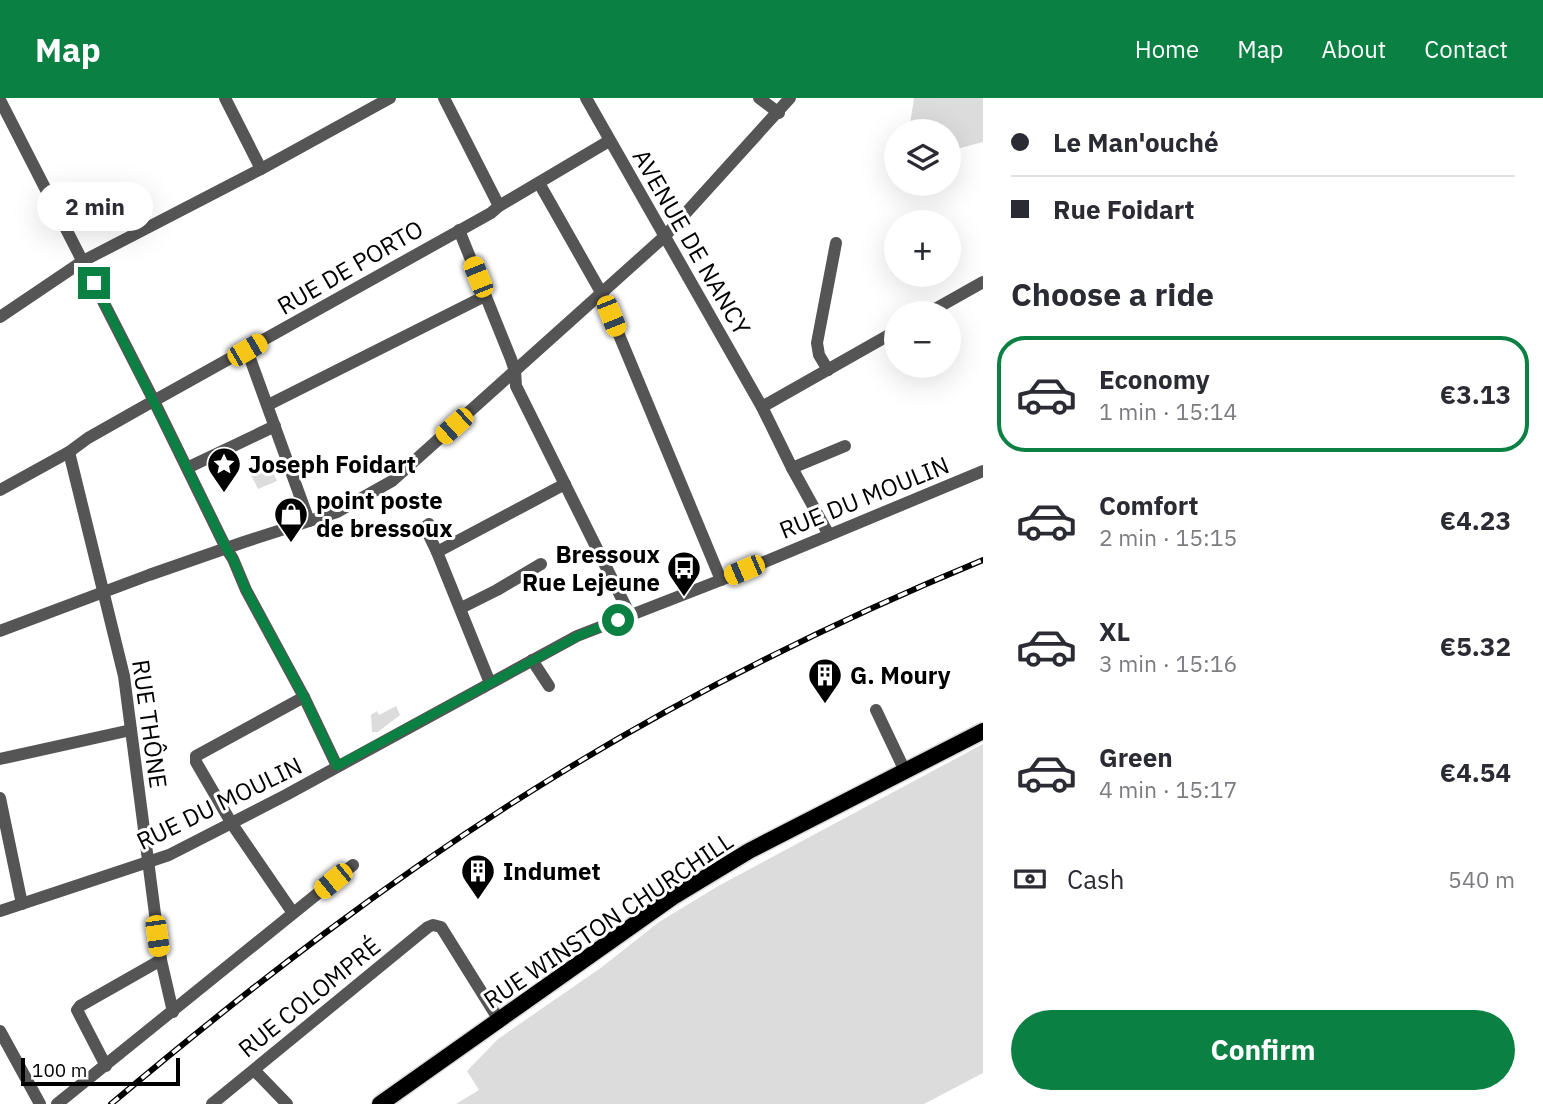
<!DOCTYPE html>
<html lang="en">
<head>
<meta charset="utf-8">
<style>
  body { margin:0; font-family:"IBM Plex Sans",sans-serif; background:#f7f7f7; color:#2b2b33; height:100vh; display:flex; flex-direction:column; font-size:26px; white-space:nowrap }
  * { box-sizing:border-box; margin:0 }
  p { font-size:23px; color:#7c7c81 }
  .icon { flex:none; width:38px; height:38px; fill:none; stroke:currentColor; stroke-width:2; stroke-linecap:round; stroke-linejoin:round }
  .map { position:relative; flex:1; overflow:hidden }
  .sheet { display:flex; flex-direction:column; background:#fff; width:560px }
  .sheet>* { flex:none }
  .hud { display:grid; align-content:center; height:154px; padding:0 28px; background:#fff }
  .fabs { position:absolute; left:884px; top:21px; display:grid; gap:14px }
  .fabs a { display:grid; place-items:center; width:77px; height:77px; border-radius:50%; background:#fff; box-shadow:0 7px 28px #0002; font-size:35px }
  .scale { position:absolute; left:21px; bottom:18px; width:159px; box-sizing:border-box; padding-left:7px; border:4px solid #000; border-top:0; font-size:19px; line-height:24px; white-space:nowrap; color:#000; -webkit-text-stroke:5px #fff; paint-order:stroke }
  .end { position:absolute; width:32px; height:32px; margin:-16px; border:9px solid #0b8043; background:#fff; box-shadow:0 0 0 4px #fff }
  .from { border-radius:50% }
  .bubble { position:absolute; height:49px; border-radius:24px; background:#fff; box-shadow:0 7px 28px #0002; font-size:23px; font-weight:800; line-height:49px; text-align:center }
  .car { position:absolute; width:21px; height:42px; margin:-21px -10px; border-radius:9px; box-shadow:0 0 5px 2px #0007; background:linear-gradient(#f5c518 24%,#345 0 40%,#f5c518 0 76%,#345 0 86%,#f5c518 0) }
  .hud b { display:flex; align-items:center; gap:24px; height:66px; font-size:26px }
  .hud b+b { border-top:2px solid #e1e1e2 }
  .hud i { width:18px; height:18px; background:#2b2b33 }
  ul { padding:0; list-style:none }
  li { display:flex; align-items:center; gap:21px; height:116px; margin:0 14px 10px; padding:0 14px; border:4px solid transparent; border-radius:28px }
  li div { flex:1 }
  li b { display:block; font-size:26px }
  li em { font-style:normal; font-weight:800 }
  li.current { border-color:#0b8043 }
  li>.icon { width:63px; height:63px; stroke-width:1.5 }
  h2 { padding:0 28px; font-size:32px; line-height:84px }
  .pay { display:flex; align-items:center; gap:18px; height:77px; padding:0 28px; font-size:26px }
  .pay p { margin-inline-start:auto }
  .action { display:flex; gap:14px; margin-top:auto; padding:14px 28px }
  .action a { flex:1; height:80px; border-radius:42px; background:#0b8043; color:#fff; font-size:28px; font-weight:800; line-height:80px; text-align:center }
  header { display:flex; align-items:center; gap:42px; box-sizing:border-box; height:98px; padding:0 35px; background:#0b8043; color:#fff }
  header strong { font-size:33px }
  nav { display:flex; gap:38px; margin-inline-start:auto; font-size:24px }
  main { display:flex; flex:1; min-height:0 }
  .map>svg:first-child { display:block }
</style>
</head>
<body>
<header>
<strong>Map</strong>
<nav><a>Home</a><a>Map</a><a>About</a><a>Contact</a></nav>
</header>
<main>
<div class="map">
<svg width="983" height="1006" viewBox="0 0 983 1006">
  <rect width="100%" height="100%" fill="#fff"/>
  <!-- green -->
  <g fill="#dcdcdc">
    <path d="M914 0H983V44L949 53 948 33H909Z"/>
    <path d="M269 366 277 383 258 391 250 375Z"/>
    <path d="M396 608 400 617 378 634H372L371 617 377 613 379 617Z"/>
    <path d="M983 646V975L924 1006H456L479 992 467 973 498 941 602 869 659 824 720 787Z"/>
  </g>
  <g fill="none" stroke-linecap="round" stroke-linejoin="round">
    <!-- major casing -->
    <g stroke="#dbdbdb" stroke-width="19">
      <path id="major" d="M380 1006 673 799 749 753 983 633"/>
    </g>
    <!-- minor -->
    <g stroke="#555" stroke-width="12">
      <path d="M225 0 261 71"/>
      <path d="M444 0 499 108"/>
      <path d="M586 0 762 309 792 370 829 437"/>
      <path d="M759 0 779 15"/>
      <path d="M0 2 151 297 226 450 233 461 246 492 304 599 337 668"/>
      <path d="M539 85 602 196 721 482"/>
      <path d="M459 132 511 261 515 273 516 288 630 517"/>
      <path d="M928 215 983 184"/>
      <path d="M0 219 83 163 261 71 390 0"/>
      <path d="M247 252 309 423"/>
      <path d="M828 272 819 257 817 245 836 145"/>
      <path d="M268 307 485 198"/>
      <path d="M762 309 896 233"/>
      <path d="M69 354 124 578 161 862 173 914"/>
      <path d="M187 370 275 328"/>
      <path d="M792 370 845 348"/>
      <path d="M0 392 69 354 88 340 141 310 491 115 499 108 609 43"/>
      <path d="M429 426 425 429 437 454"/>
      <path d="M461 510 497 492 541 466"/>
      <path d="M0 533 149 477 244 444 337 414 392 383 665 138 790 0"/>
      <path d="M532 562 549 588"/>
      <path d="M490 585 437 454 565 386"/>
      <path d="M876 612 905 673"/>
      <path d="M0 661 131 632"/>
      <path d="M0 700 22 806"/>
      <path d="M0 813 169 757 286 697 577 538 721 482 983 373"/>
      <path d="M293 815 232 726 196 664V658L304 599"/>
      <path d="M0 933 40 1006"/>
      <path d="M106 968 77 912 80 908 161 862"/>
      <path d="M254 972 287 1006"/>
      <path d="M57 1006 353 767"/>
      <path d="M212 1006 428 829 433 827 441 829 499 922"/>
    </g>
    <!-- major -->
    <use href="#major" stroke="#000" stroke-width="16"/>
    <!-- rail casing -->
    <g stroke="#000" stroke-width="6">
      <path id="rail" d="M111 1006C251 888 397 775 554 679 690 595 835 523 983 462"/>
    </g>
    <!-- rail -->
    <use href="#rail" stroke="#fff" stroke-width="3.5" stroke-dasharray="10" stroke-linecap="butt"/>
  </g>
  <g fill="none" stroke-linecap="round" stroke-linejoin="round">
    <!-- route -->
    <path stroke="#0b8043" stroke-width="9" d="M94 185 187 370 226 450 233 461 246 492 304 599 337 668 578 538 618 522"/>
  </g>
  <!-- icons -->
  <defs>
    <g id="sight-pin" transform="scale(1.75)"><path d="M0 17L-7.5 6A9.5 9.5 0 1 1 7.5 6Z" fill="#000" stroke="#fff"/><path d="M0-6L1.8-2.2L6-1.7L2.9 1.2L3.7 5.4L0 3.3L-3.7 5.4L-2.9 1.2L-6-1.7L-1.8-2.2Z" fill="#fff"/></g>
    <g id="shop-pin" transform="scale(1.75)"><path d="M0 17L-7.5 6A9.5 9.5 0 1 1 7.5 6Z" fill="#000" stroke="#fff"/><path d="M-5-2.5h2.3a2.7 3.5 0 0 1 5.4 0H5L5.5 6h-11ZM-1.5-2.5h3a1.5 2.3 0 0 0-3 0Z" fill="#fff"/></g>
    <g id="bus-pin" transform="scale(1.75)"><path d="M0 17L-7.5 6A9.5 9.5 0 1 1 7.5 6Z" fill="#000" stroke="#fff"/><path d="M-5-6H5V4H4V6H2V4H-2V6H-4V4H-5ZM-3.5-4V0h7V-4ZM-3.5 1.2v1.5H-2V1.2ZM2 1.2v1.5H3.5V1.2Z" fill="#fff"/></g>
    <g id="building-pin" transform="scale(1.75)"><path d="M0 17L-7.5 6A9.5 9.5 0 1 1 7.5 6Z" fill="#000" stroke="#fff"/><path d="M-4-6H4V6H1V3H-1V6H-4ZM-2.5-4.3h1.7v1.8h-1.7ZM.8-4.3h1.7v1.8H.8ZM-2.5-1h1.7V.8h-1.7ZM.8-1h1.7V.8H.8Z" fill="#fff"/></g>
  </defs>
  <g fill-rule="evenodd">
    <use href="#sight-pin" x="224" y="366"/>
    <use href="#shop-pin" x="291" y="416"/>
    <use href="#bus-pin" x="684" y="470"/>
    <use href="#building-pin" x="825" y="577"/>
    <use href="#building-pin" x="478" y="773"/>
  </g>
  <g text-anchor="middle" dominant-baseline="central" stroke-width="6" stroke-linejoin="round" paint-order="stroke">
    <!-- street labels -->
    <g font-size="24" fill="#000" stroke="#fff">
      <text transform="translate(692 144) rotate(60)">AVENUE DE NANCY</text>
      <text transform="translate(350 169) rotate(-30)">RUE DE PORTO</text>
      <text transform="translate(864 399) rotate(-22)">RUE DU MOULIN</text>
      <text transform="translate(150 626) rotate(82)">RUE THÔNE</text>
      <text transform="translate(219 705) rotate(-26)">RUE DU MOULIN</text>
      <text transform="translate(608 822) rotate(-34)">RUE WINSTON CHURCHILL</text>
      <text transform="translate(309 899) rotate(-39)">RUE COLOMPRÉ</text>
    </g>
    <!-- poi labels -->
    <g font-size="24" font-weight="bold" fill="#000" stroke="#fff" text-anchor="start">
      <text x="248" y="366">Joseph Foidart</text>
      <text x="316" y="402">point poste<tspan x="316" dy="28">de bressoux</tspan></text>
      <text x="660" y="456" text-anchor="end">Bressoux<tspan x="660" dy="28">Rue Lejeune</tspan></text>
      <text x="850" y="577">G. Moury</text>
      <text x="503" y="773">Indumet</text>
    </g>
  </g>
</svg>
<div class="fabs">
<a><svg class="icon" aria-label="layers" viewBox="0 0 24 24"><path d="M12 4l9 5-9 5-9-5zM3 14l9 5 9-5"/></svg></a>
<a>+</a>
<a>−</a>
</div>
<div class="scale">100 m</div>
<i class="end from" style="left:618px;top:522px"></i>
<i class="end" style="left:94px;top:185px"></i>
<div class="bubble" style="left:37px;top:84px;width:116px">2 min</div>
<i class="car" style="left:478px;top:179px;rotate:338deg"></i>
<i class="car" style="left:611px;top:218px;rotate:158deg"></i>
<i class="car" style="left:247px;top:252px;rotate:60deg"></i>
<i class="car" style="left:454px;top:328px;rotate:228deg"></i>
<i class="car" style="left:744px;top:472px;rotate:247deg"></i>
<i class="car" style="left:333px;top:783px;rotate:231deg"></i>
<i class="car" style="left:157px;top:838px;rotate:172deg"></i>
</div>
<section class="sheet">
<div class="hud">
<b><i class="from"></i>Le Man'ouché</b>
<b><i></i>Rue Foidart</b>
</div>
<h2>Choose a ride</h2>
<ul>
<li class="current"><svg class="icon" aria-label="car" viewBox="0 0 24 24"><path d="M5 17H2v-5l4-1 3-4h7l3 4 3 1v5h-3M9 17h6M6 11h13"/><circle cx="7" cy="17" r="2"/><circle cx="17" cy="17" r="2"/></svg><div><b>Economy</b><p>1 min · 15:14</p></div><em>€3.13</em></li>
<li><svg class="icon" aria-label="car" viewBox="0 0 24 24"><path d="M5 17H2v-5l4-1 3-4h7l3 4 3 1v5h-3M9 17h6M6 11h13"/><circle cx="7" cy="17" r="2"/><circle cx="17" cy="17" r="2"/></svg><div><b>Comfort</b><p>2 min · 15:15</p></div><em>€4.23</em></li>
<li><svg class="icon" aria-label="car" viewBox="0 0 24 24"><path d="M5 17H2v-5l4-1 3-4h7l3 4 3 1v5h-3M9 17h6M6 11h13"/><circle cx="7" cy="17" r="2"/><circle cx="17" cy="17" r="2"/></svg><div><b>XL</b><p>3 min · 15:16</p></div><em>€5.32</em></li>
<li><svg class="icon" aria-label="car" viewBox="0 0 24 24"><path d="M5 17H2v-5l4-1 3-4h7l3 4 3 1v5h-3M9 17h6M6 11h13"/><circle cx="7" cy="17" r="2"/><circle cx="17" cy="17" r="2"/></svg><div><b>Green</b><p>4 min · 15:17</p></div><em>€4.54</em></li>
</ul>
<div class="pay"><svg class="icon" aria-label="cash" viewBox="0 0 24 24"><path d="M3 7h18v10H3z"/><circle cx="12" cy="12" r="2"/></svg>Cash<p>540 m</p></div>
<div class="action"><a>Confirm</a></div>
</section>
</main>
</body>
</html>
